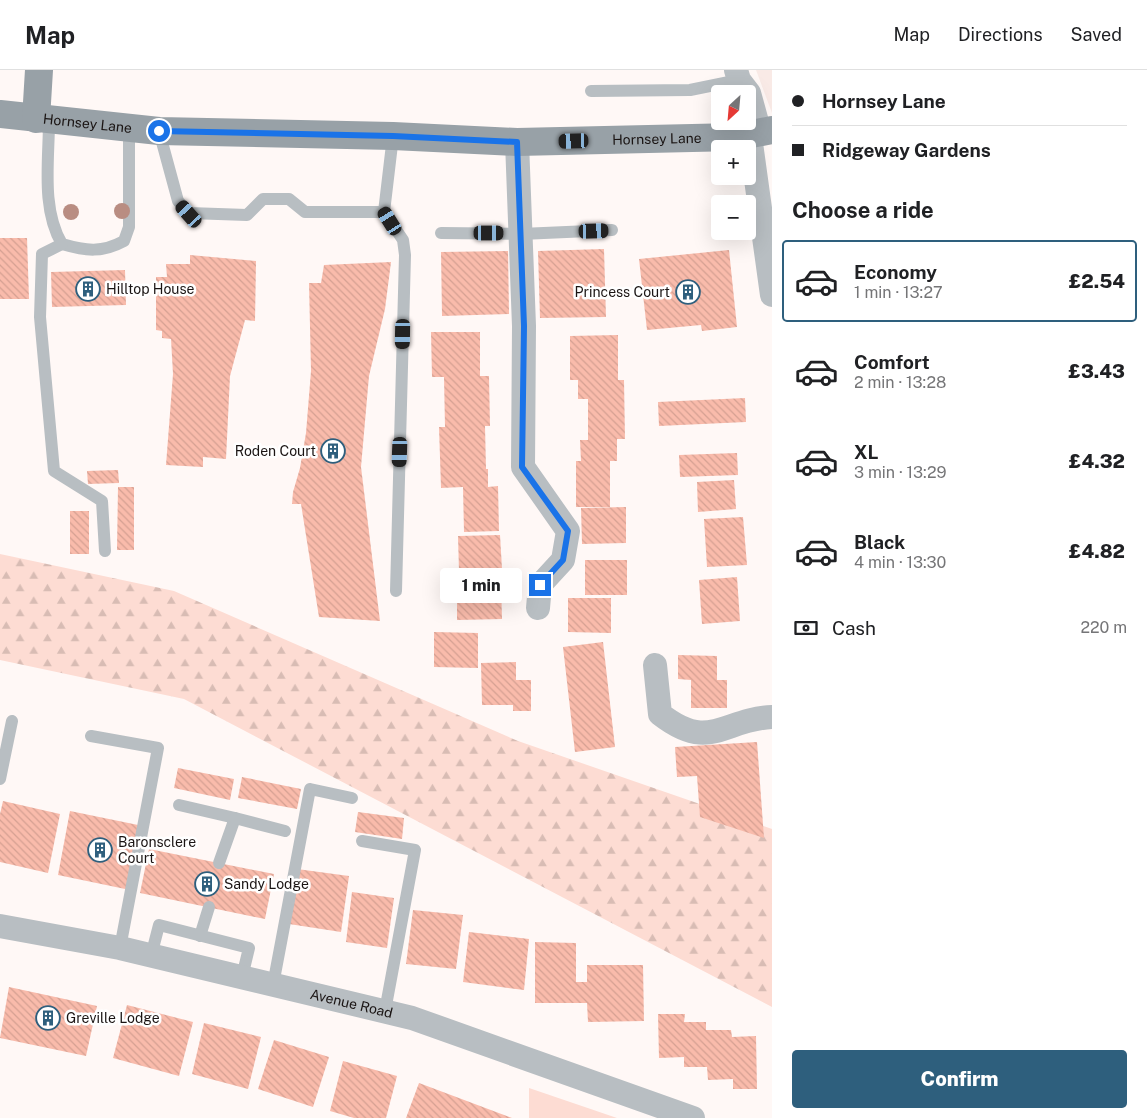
<!DOCTYPE html>
<html lang="en">
<head>
<meta charset="utf-8">
<style>
  body { margin:0; font-family:"Public Sans",sans-serif; background:#f2f2f2; color:#202124; height:100vh; display:flex; flex-direction:column; font-size:19px; white-space:nowrap }
  * { box-sizing:border-box; margin:0 }
  p { font-size:16px; color:#757577 }
  .icon { flex:none; width:28px; height:28px; fill:none; stroke:currentColor; stroke-width:2; stroke-linecap:round; stroke-linejoin:round }
  .map { position:relative; flex:1; overflow:hidden }
  .sheet { display:flex; flex-direction:column; background:#fff; width:375px }
  .sheet>* { flex:none }
  .banner { display:grid; align-content:center; height:110px; padding:0 20px; background:#fff }
  .needle { width:32px; rotate:206deg }
  .tools { position:absolute; left:711px; top:15px; display:grid; gap:10px }
  .tools a { display:grid; place-items:center; width:45px; height:45px; border-radius:5px; background:#fff; box-shadow:0 5px 20px #0002; font-size:25px }
  .end { position:absolute; width:22px; height:22px; margin:-11px; border:6px solid #1a73e8; background:#fff; box-shadow:0 0 0 2px #fff }
  .from { border-radius:50% }
  .bubble { position:absolute; height:35px; border-radius:5px; background:#fff; box-shadow:0 5px 20px #0002; font-size:16px; font-weight:800; line-height:35px; text-align:center }
  .car { position:absolute; width:15px; height:30px; margin:-15px -8px; border-radius:6px; box-shadow:0 0 4px 1px #0007; background:linear-gradient(#222 24%,#8ab4d8 0 40%,#222 0 76%,#8ab4d8 0 86%,#222 0) }
  .banner b { display:flex; align-items:center; gap:18px; height:48px; font-size:19px }
  .banner b+b { border-top:1px solid #e0e0e0 }
  .banner i { width:12px; height:12px; background:#202124 }
  ul { padding:0; list-style:none }
  li { display:flex; align-items:center; gap:15px; height:82px; margin:0 10px 8px; padding:0 10px; border:2px solid transparent; border-radius:5px }
  li div { flex:1 }
  li b { display:block; font-size:19px }
  li em { font-style:normal; font-weight:800 }
  li.selected { border-color:#2e5f7d }
  li>.icon { width:45px; height:45px; stroke-width:1.5 }
  h2 { padding:0 20px; font-size:22px; line-height:60px }
  .pay { display:flex; align-items:center; gap:12px; height:55px; padding:0 20px; font-size:19px }
  .pay p { margin-inline-start:auto }
  .button { display:flex; gap:10px; margin-top:auto; padding:10px 20px }
  .button a { flex:1; height:58px; border-radius:5px; background:#2e5f7d; color:#fff; font-size:20px; font-weight:800; line-height:58px; text-align:center }
  header { display:flex; align-items:center; gap:30px; box-sizing:border-box; height:70px; padding:0 25px; background:#fff; border-bottom:1px solid #e0e0e0 }
  header strong { font-size:24px }
  nav { display:flex; gap:28px; margin-inline-start:auto; font-size:18px }
  main { display:flex; flex:1; min-height:0 }
  .map>svg:first-child { display:block }
</style>
</head>
<body>
<header>
<strong>Map</strong>
<nav><a>Map</a><a>Directions</a><a>Saved</a></nav>
</header>
<main>
<div class="map">
<svg width="772" height="1048" viewBox="0 0 772 1048">
  <defs>
    <pattern id="forest-firs" width="22" height="20" patternUnits="userSpaceOnUse" patternTransform="scale(1.25)"><rect width="22" height="20" fill="#fddcd3"/><path d="M5 1l3.5 6h-7zM16 11l3.5 6h-7z" fill="#d8bcb4"/></pattern>
    <pattern id="building-back-hatch" width="6" height="6" patternUnits="userSpaceOnUse" patternTransform="scale(1.25)"><rect width="6" height="6" fill="#f9bbab"/><path d="M-1 5l2 2M0 0l6 6M5-1l2 2" fill="none" stroke="#d5a092"/></pattern>
  </defs>
  <rect width="100%" height="100%" fill="#fff8f6"/>
  <!-- built -->
  <path fill="#f9eae6" d="M756 0H772V43Z"/>
  <!-- forest -->
  <path fill="url(#forest-firs)" d="M0 484 174 521 518 671 772 759V937L184 629 0 590Z"/>
  <!-- park -->
  <path fill="#fddcd3" d="M529 1018 617 1048H529Z"/>
  <!-- building -->
  <g fill="url(#building-back-hatch)">
    <path d="M0 168H27L29 229H0Z"/>
    <path d="M604 179 606 247 540 248 538 181Z"/>
    <path d="M729 180 737 257 702 261 701 255 647 260 639 189Z"/>
    <path d="M508 181 509 244 442 246 441 182Z"/>
    <path d="M190 185 256 191 255 251 245 250 230 306 226 389 203 387V397L166 395 173 304 171 269 162 268V261L156 260V207H167L166 194H190Z"/>
    <path d="M391 192 385 239 369 306 361 397 380 551 319 547 301 434H292L293 422 300 398 306 363 311 301 309 213H321L324 195Z"/>
    <path d="M125 200 126 235 52 237 51 202Z"/>
    <path d="M431 262H480V306H489L490 356H485L486 399H488V417L498 416 499 461 464 462 463 417 441 418 439 357H445L444 307H432Z"/>
    <path d="M618 265V310H624L625 369H617V391H610V437H576V391H581L580 370H588V329H578V310H570V266Z"/>
    <path d="M745 328 746 352 659 356 658 332Z"/>
    <path d="M737 383 738 405 680 407 679 385Z"/>
    <path d="M118 400 119 413 88 414 87 401Z"/>
    <path d="M734 410 736 439 698 442 697 412Z"/>
    <path d="M118 417H134V480H117Z"/>
    <path d="M626 437V473L582 474 581 438Z"/>
    <rect x="70" y="441" width="19" height="43"/>
    <path d="M743 447 747 495 707 497 704 449Z"/>
    <path d="M500 465 502 499 459 501 458 466Z"/>
    <rect x="585" y="490" width="42" height="35"/>
    <path d="M737 507 740 551 702 554 699 510Z"/>
    <path d="M501 514 502 549 457 550V515Z"/>
    <path d="M568 528H611V563L568 562Z"/>
    <path d="M434 562 478 563V598L434 597Z"/>
    <path d="M603 572 615 677 575 682 563 577Z"/>
    <path d="M678 585 717 586V610H727V638H691V610L678 609Z"/>
    <path d="M516 592V610H531V641H513V635H482L481 593Z"/>
    <path d="M757 672 764 768 700 747 697 706 677 707 675 677Z"/>
    <path d="M178 698 234 709 230 730 174 718Z"/>
    <path d="M242 707 301 719 297 739 238 728Z"/>
    <path d="M3 731 60 744 48 803 0 792V744Z"/>
    <path d="M70 741 143 756 130 820 58 805Z"/>
    <path d="M358 742 404 748 402 769 355 762Z"/>
    <path d="M149 779 274 804 265 849 140 823Z"/>
    <path d="M297 799 349 806 341 862 289 854Z"/>
    <path d="M352 822 394 828 387 878 346 872Z"/>
    <path d="M413 840 463 845 456 899 406 894Z"/>
    <path d="M469 862 529 869 524 920 463 912Z"/>
    <path d="M535 872 576 873V912H587V895H643L644 951 588 952 587 933H535Z"/>
    <path d="M9 917 97 936 86 986 0 968Z"/>
    <path d="M127 935 193 952 179 1006 113 988Z"/>
    <path d="M658 944H685L684 952H706V960H731L732 967 756 966 757 1019H733V1009L708 1010 707 997H684V987L659 988Z"/>
    <path d="M204 953 261 967 248 1019 192 1004Z"/>
    <path d="M274 970 329 987 313 1037 258 1019Z"/>
    <path d="M343 991 397 1006 386 1048H354L330 1041Z"/>
    <path d="M419 1013 512 1048H406Z"/>
  </g>
  <g fill="none" stroke-linecap="round" stroke-linejoin="round">
    <!-- lane -->
    <g stroke="#b8bec2" stroke-width="12">
      <path d="M591 21 690 20 739 10"/>
      <path d="M49 51C49 90 41 139 62 174 86 181 102 183 124 171L129 157V58"/>
      <path d="M159 61 178 131 189 143 247 145 263 129H289L305 142H384"/>
      <path d="M393 66 384 142 403 170 405 185 396 521"/>
      <path d="M441 163 521 164 612 160"/>
      <path d="M62 174 42 184 40 247 54 401 102 431 105 481"/>
      <path d="M91 666 158 678 120 878"/>
      <path d="M0 709 12 651"/>
      <path d="M179 735 235 748 219 793"/>
      <path d="M235 748 285 761"/>
      <path d="M362 771 415 780 385 941"/>
      <path d="M200 866 209 837"/>
      <path d="M151 886 159 855 249 878 242 907"/>
      <path d="M273 915 310 719 352 728"/>
    </g>
    <!-- street -->
    <g stroke="#b8bec2" stroke-width="24">
      <path d="M736 0 739 10 749 23 760 63"/>
      <path d="M750 66 772 225"/>
      <path d="M517 72 524 256 523 397 568 461 563 490 540 515 538 538"/>
      <path d="M655 595 660 644C710 683 723 649 772 647"/>
      <path id="s1" d="M0 856 120 878 412 948 693 1048"/>
    </g>
    <!-- secondary -->
    <g stroke="#98a1a7" stroke-width="28">
      <path id="s2" d="M0 44 159 61 393 66 517 72 736 67 772 60"/>
      <path d="M36 49 39 0"/>
    </g>
  </g>
  <!-- trees -->
  <g fill="#b98d82">
    <circle cx="122" cy="141" r="8"/>
    <circle cx="71" cy="142" r="8"/>
  </g>
  <g fill="none" stroke-linecap="round" stroke-linejoin="round">
    <!-- route -->
    <path stroke="#1a73e8" stroke-width="6" d="M159 61 393 66 517 72 524 256 522 397 568 461 563 490 540 515"/>
  </g>
  <!-- icons -->
  <defs>
    <g id="building-ring" transform="scale(1.25)"><circle r="9.5" fill="#fff" stroke="#2e5f7d" stroke-width="1.5"/><path d="M-4-6H4V6H1V3H-1V6H-4ZM-2.5-4.3h1.7v1.8h-1.7ZM.8-4.3h1.7v1.8H.8ZM-2.5-1h1.7V.8h-1.7ZM.8-1h1.7V.8H.8Z" fill="#2e5f7d"/></g>
  </defs>
  <g fill-rule="evenodd">
    <use href="#building-ring" x="88" y="219"/>
    <use href="#building-ring" x="688" y="222"/>
    <use href="#building-ring" x="333" y="381"/>
    <use href="#building-ring" x="100" y="780"/>
    <use href="#building-ring" x="207" y="814"/>
    <use href="#building-ring" x="48" y="948"/>
  </g>
  <g text-anchor="middle" dominant-baseline="central" stroke-width="5" stroke-linejoin="round" paint-order="stroke">
    <!-- street labels -->
    <g font-size="14" fill="#1a1413" stroke="#fff">
      <text stroke="none"><textPath href="#s2" startOffset="88">Hornsey Lane</textPath></text>
      <text stroke="none"><textPath href="#s2" startOffset="658">Hornsey Lane</textPath></text>
      <text stroke="none"><textPath href="#s1" startOffset="360">Avenue Road</textPath></text>
    </g>
    <!-- poi labels -->
    <g font-size="14" fill="#1a1413" stroke="#fff" text-anchor="start">
      <text x="106" y="219">Hilltop House</text>
      <text x="670" y="222" text-anchor="end">Princess Court</text>
      <text x="316" y="381" text-anchor="end">Roden Court</text>
      <text x="118" y="772">Baronsclere<tspan x="118" dy="16">Court</tspan></text>
      <text x="224" y="814">Sandy Lodge</text>
      <text x="66" y="948">Greville Lodge</text>
    </g>
  </g>
</svg>
<div class="tools">
<a><svg class="needle" viewBox="-14 -14 28 28"><path d="M0-13l5 13h-10z" fill="#e53935"/><path d="M0 13l5-13h-10z" fill="#757577"/></svg></a>
<a>+</a>
<a>−</a>
</div>
<i class="end from" style="left:159px;top:61px"></i>
<i class="end" style="left:540px;top:515px"></i>
<div class="bubble" style="left:440px;top:498px;width:82px">1 min</div>
<i class="car" style="left:574px;top:71px;rotate:268deg"></i>
<i class="car" style="left:189px;top:144px;rotate:318deg"></i>
<i class="car" style="left:390px;top:151px;rotate:328deg"></i>
<i class="car" style="left:594px;top:161px;rotate:88deg"></i>
<i class="car" style="left:489px;top:163px;rotate:90deg"></i>
<i class="car" style="left:403px;top:264px;rotate:181deg"></i>
<i class="car" style="left:400px;top:382px;rotate:182deg"></i>
</div>
<section class="sheet">
<div class="banner">
<b><i class="from"></i>Hornsey Lane</b>
<b><i></i>Ridgeway Gardens</b>
</div>
<h2>Choose a ride</h2>
<ul>
<li class="selected"><svg class="icon" aria-label="car" viewBox="0 0 24 24"><path d="M5 17H2v-5l4-1 3-4h7l3 4 3 1v5h-3M9 17h6M6 11h13"/><circle cx="7" cy="17" r="2"/><circle cx="17" cy="17" r="2"/></svg><div><b>Economy</b><p>1 min · 13:27</p></div><em>£2.54</em></li>
<li><svg class="icon" aria-label="car" viewBox="0 0 24 24"><path d="M5 17H2v-5l4-1 3-4h7l3 4 3 1v5h-3M9 17h6M6 11h13"/><circle cx="7" cy="17" r="2"/><circle cx="17" cy="17" r="2"/></svg><div><b>Comfort</b><p>2 min · 13:28</p></div><em>£3.43</em></li>
<li><svg class="icon" aria-label="car" viewBox="0 0 24 24"><path d="M5 17H2v-5l4-1 3-4h7l3 4 3 1v5h-3M9 17h6M6 11h13"/><circle cx="7" cy="17" r="2"/><circle cx="17" cy="17" r="2"/></svg><div><b>XL</b><p>3 min · 13:29</p></div><em>£4.32</em></li>
<li><svg class="icon" aria-label="car" viewBox="0 0 24 24"><path d="M5 17H2v-5l4-1 3-4h7l3 4 3 1v5h-3M9 17h6M6 11h13"/><circle cx="7" cy="17" r="2"/><circle cx="17" cy="17" r="2"/></svg><div><b>Black</b><p>4 min · 13:30</p></div><em>£4.82</em></li>
</ul>
<div class="pay"><svg class="icon" aria-label="cash" viewBox="0 0 24 24"><path d="M3 7h18v10H3z"/><circle cx="12" cy="12" r="2"/></svg>Cash<p>220 m</p></div>
<div class="button"><a>Confirm</a></div>
</section>
</main>
</body>
</html>
